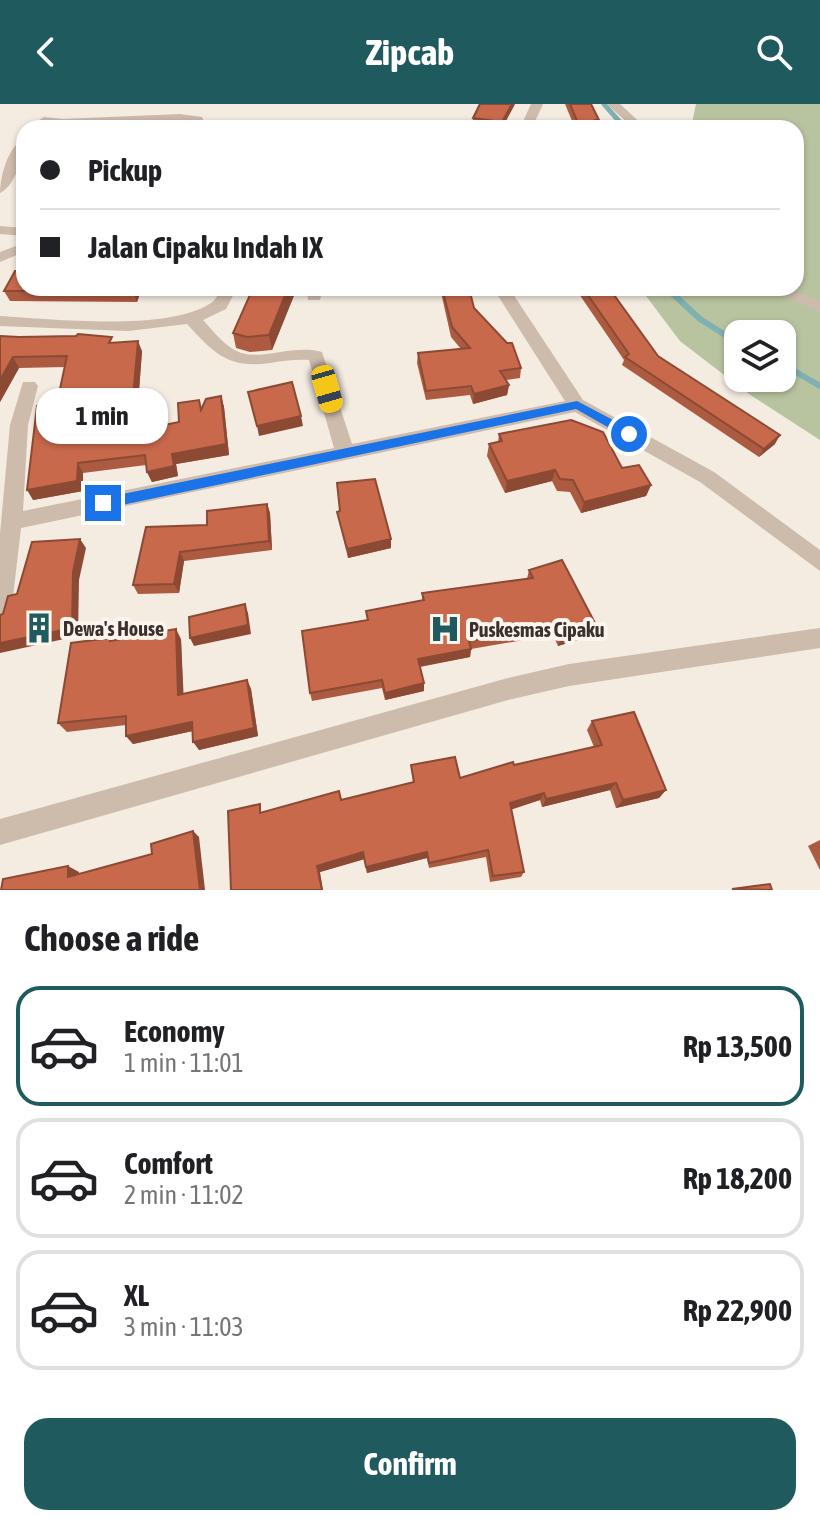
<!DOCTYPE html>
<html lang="en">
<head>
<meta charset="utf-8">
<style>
  body { margin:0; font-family:"Asap Condensed",sans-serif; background:#f6f6f6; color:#202124; height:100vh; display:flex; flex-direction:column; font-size:30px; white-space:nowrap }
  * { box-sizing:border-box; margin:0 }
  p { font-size:26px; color:#757577 }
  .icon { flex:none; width:44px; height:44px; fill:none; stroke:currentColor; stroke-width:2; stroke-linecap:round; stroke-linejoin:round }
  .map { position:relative; height:786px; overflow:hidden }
  .panel { display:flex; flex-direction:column; background:#fff; flex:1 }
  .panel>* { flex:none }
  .guide { position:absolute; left:16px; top:16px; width:788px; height:176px; border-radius:24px; box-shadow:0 2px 6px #0004; display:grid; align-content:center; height:176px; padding:0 24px; background:#fff }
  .tools { position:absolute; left:724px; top:216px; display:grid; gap:16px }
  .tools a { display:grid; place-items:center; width:72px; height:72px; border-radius:16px; background:#fff; box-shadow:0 2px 6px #0004; font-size:40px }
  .end { position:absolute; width:36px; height:36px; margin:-18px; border:10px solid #1a73e8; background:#fff; box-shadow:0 0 0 4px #fff }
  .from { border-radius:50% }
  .bubble { position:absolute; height:56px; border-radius:24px; background:#fff; box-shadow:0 2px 6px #0004; font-size:26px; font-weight:700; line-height:56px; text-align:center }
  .car { position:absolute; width:24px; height:48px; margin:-24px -12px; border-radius:10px; box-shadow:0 0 6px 2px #0007; background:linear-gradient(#f5c518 24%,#345 0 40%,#f5c518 0 76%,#345 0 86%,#f5c518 0) }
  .guide b { display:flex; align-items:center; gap:28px; height:76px; font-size:30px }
  .guide b+b { border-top:2px solid #e0e0e0 }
  .guide i { width:20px; height:20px; background:#202124 }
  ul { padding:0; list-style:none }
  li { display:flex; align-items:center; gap:24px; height:120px; margin:0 16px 12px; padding:0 8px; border:4px solid #e0e0e0; border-radius:24px }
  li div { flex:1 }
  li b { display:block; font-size:30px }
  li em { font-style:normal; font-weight:700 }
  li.on { border-color:#1f5a5e }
  li>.icon { width:72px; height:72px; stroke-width:1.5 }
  h2 { padding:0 24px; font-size:36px; line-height:96px }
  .action { display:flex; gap:16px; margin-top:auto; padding:16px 24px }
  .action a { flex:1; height:92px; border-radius:24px; background:#1f5a5e; color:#fff; font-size:32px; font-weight:700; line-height:92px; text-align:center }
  header { display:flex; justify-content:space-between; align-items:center; height:104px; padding:0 24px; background:#1f5a5e; color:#fff; font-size:36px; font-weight:700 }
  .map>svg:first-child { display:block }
</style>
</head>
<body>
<header><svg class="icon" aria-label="back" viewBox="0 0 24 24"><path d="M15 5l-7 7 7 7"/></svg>Zipcab<svg class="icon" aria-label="search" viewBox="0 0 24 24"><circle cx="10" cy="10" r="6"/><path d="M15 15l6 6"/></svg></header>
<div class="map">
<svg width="820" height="786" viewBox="0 0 820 786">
  <rect width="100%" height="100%" fill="#f4ebe1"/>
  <!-- green -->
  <path fill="#b8c4a0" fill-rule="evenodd" d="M696 0H820V336L749 290 680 237 640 184H796V24H691ZM738 230H782V274H738Z"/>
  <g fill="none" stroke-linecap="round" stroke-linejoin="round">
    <!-- stream-far1 -->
    <g stroke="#7fb0b2" stroke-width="5">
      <path d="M604 0 625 24"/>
      <path d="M668 184 676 193"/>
    </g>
    <!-- stream -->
    <g stroke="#7fb0b2" stroke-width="6">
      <path d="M674 191 700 215 738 239"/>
      <path d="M782 260 820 282"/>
    </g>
    <!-- minor -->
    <g fill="#cdbbac" fill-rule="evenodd">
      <path d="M531 0H543L532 24H520Z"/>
      <path d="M607 0H620L646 24H633Z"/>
      <path d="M180 10 202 13 206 24H194L193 19 180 18 26 24 44 13 63 15Z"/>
      <path d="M24 34C24 51 16 81 0 89 0 72 8 43 24 34Z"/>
      <path d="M796 109 803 111V117L796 118Z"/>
      <path d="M0 122 24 124V132L0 130Z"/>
      <path d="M24 139V148L0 158V148Z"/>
      <path d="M221 184H237L226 205 203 216C213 227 226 244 241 249 265 256 294 240 322 248L352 340 565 297 493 184H509L583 296 714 368 820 446V467L700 378 575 308 21 424 11 510 8 517 0 520V430L10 321 23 278H35L38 282 28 321 23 407 334 344 309 256C296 255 282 257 270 259 228 265 214 249 187 220L128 227 0 222V212C51 215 168 228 211 199 216 196 218 190 221 184Z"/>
      <path d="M307 184H323L320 196H308Z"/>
      <path d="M766 184H788L820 197V208Z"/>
      <path d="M820 524V544L569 582 508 596 0 741V715L508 574 569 560Z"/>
    </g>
  </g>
  <!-- wall -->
  <g fill="#ac5a40">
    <path d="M479 0H515L502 24H484L472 22 473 14Z"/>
    <path d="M565 0H591L599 16 598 24H575Z"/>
    <path d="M24 184H142L137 198 10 197 4 187Z"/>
    <path d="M297 184 272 246 250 248 236 244 233 229Z"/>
    <path d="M440 184H469L474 204 521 264 520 274 506 276 509 281 507 291 473 300 470 291 426 296 417 259 418 249 461 245 451 233Z"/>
    <path d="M575 184H609L658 252 775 340 759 353 622 261 624 256Z"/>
    <path d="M0 232 114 239 142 247 136 327 179 318 221 292 224 303 229 351 176 360 178 372 152 378 147 368 146 361 83 369V387L33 396 65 263 19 264 0 298Z"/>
    <path d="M499 330 622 364 651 381 646 392 581 409 570 388 557 387 552 377 505 389 487 352 489 340 498 338Z"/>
    <path d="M267 400 270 409 272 446 184 457 179 489 138 490 133 481 207 421Z"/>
    <path d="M337 408 391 444 348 454Z"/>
    <path d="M529 466 597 523 593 531 558 542 553 531 471 545 470 553 420 563 424 579V587L385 596 382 584 312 597 310 589 367 516 366 507 422 496V489L527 475Z"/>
    <path d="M110 534 112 537 181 535 183 590 247 576 251 585 258 632 199 646 193 627 133 640 126 632V621L67 628 58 619Z"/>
    <path d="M592 617 666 686 659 694 616 704 610 686 542 703 540 696 511 705 524 768 521 773 490 778 486 753 429 764 427 754 367 769 364 755 320 768 264 708 342 696 413 678 411 661 460 674 594 643 587 626Z"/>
    <path d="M820 736V766L808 742Z"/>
  </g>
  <!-- shaded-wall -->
  <g fill="#8c4a34">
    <path d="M512 0H515L502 24H501L502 18Z"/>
    <path d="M135 184H142L137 198 133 187Z"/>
    <path d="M288 184H297L272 246 269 231Z"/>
    <path d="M138 237 142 247 135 339 130 328Z"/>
    <path d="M13 253 19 264 0 298V276Z"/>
    <path d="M509 281 507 291 473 300 474 290Z"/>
    <path d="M221 292 224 303 229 351 176 360 178 372 152 378 147 368 172 350Z"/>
    <path d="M301 312 303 322 259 332 257 322Z"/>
    <path d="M780 331 775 340 759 353 764 345Z"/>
    <path d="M78 359 83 369V387L33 396 27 386Z"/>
    <path d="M555 366 552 377 505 389 507 377Z"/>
    <path d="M651 381 646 392 581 409 584 398Z"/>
    <path d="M267 400 270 409 272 446 269 437Z"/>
    <path d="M80 435 86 444 79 476 78 532 0 549V539L73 468Z"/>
    <path d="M391 435V444L348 454 347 445Z"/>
    <path d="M180 448 184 457 179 489 174 480Z"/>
    <path d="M245 500 248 509 251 530 194 542 190 534Z"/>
    <path d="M597 523 593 531 558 542 561 534Z"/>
    <path d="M176 525 181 535 184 600 178 591Z"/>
    <path d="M471 545 470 553 417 563 418 555Z"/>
    <path d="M247 576 251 585 258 632 199 646 193 638Z"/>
    <path d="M424 579V587L385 596V589Z"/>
    <path d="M192 618 197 626 133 640 126 632Z"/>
    <path d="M616 679 610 686 542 703 546 695Z"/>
    <path d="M666 686 659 694 616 704 623 696Z"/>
    <path d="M544 689 540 696 507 707 510 699Z"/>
    <path d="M193 727 199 733 205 786H200Z"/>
    <path d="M363 748 365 755 320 768 323 786H322L317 762Z"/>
    <path d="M427 748V754L367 769 366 763Z"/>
    <path d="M68 762 79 768 78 778 68 773Z"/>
  </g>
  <!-- building -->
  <g fill="#c8694b" stroke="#8c4a34" stroke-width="2">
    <path d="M480 0H512L502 18 473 14Z"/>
    <path d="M570 0H591L599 16H595L598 24H580Z"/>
    <path d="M549 18 553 24H544Z"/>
    <path d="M15 167H24V184H135L133 187H4Z"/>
    <path d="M253 184H288L269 231 247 233 233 229Z"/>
    <path d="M442 184H469L474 204 507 239H512L521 264 500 267 509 281 474 290 471 282 426 287 418 249 470 244 452 223Z"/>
    <path d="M583 184H609L658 252 780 331 764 345 625 253 629 250Z"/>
    <path d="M78 230 112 233 109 239 138 237 130 328 179 318 178 299 199 296 201 306 206 295 221 292 226 340 172 350 174 362 147 368 145 351 78 359 77 377 27 386 37 302 57 299 67 252 13 253 0 276V232L19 233 76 232Z"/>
    <path d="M292 278 301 312 257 322 248 288Z"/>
    <path d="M571 316 603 328 622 364 639 361 651 381 584 398 573 376 560 375 555 366 507 377 489 340 502 337 499 330Z"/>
    <path d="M375 375 391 435 347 445 337 408 340 407 337 379Z"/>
    <path d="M267 400 269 437 180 448 174 480 133 481 146 423 207 421V407Z"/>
    <path d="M80 435 73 468 72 524 0 539V511L3 510 8 492 17 490 32 438Z"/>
    <path d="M562 456 597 523 561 534 556 523 469 537 471 545 418 555 424 579 385 589 382 576 310 589 302 527 368 516 366 507 424 496 422 489 533 474 529 466Z"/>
    <path d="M245 500 248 521 190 534 189 513Z"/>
    <path d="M176 525 178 591 247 576 254 624 193 638 192 618 126 632V612L58 619 71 539 110 534V537Z"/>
    <path d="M634 608 666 686 623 696 616 679 546 695 544 689 510 699 524 768 493 772 488 746 429 759 427 748 366 763 363 748 317 762 322 786H231L228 707 260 700V709L339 687 341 696 414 678 411 661 455 653 460 674 513 658 514 661 602 641 592 617Z"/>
    <path d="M193 727 200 786H1L3 775 68 762V773L152 750 151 740Z"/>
    <path d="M770 780 772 786 732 785Z"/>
  </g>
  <!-- route -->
  <path fill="#1a73e8" d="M577 297 634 327V333H625L576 305 103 405 96 399 103 394Z"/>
  <!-- icons -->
  <defs>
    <g id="building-bare" transform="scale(2.4)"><path d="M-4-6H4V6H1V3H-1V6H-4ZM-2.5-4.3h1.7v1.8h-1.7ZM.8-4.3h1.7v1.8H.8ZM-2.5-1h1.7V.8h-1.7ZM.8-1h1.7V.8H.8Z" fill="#1f5a5e" stroke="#fbf5ee" stroke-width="2.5" paint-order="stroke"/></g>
    <g id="hospital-bare" transform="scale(2.4)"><path d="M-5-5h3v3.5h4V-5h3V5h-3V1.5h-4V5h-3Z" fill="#1f5a5e" stroke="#fbf5ee" stroke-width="2.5" paint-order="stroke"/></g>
  </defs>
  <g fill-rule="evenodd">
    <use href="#building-bare" x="39" y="524"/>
    <use href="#hospital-bare" x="445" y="525"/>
  </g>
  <g text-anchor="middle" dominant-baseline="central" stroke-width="8" stroke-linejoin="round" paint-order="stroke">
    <!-- poi labels -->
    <g font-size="20" font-weight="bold" fill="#3b302b" stroke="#fbf5ee" text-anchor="start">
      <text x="63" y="524">Dewa's House</text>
      <text x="469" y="525">Puskesmas Cipaku</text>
    </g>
  </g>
</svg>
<div class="tools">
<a><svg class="icon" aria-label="layers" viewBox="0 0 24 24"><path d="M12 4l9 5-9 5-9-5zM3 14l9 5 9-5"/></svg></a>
</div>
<i class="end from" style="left:629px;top:330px"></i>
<i class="end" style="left:103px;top:399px"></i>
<div class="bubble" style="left:36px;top:284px;width:132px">1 min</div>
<i class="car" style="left:327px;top:285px;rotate:164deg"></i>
<div class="guide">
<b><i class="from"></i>Pickup</b>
<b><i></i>Jalan Cipaku Indah IX</b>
</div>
</div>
<section class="panel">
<h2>Choose a ride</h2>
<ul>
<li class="on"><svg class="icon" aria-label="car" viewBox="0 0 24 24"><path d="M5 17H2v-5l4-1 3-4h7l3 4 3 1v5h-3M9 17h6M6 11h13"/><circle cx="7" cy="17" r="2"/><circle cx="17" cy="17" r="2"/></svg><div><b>Economy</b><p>1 min · 11:01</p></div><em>Rp 13,500</em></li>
<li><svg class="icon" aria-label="car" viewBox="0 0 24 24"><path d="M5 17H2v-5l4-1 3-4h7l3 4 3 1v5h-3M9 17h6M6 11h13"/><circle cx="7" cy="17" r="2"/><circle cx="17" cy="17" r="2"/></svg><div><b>Comfort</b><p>2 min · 11:02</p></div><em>Rp 18,200</em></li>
<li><svg class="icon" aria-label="car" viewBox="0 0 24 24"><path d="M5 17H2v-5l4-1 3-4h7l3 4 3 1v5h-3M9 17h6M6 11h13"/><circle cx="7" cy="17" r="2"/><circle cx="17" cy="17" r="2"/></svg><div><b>XL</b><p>3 min · 11:03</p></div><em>Rp 22,900</em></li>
</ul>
<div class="action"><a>Confirm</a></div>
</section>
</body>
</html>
